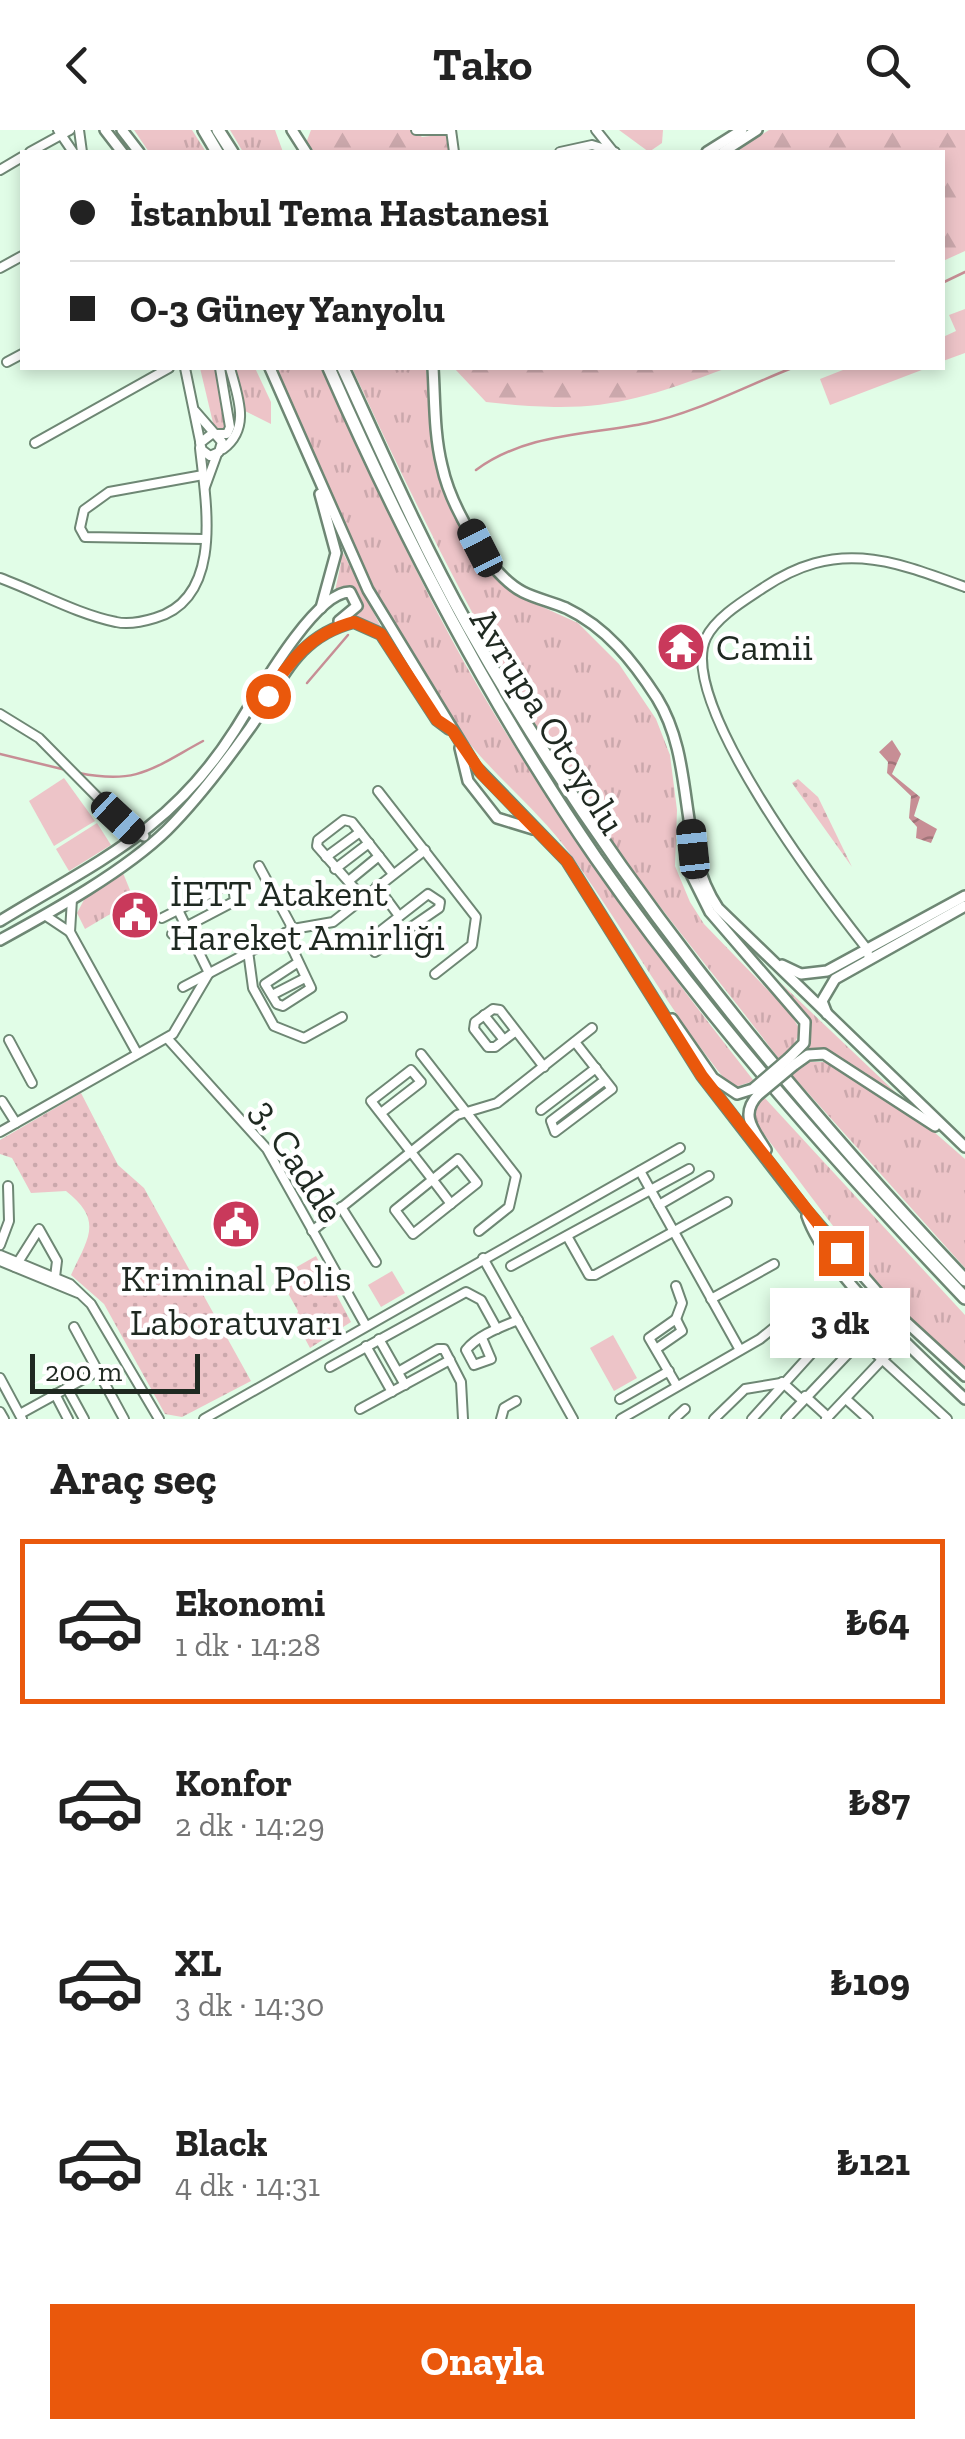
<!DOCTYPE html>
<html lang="tr">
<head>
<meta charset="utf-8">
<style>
  body { margin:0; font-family:"Zilla Slab",serif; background:#f2f2f2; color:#222; height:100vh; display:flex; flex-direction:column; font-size:38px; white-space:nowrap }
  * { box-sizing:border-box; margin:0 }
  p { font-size:32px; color:#767676 }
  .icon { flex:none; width:55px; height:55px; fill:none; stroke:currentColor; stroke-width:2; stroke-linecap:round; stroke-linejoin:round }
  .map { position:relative; height:1289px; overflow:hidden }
  .panel { display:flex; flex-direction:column; background:#fff; flex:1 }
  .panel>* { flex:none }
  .banner { position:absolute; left:20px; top:20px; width:925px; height:220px; border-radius:0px; box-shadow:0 5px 15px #0003; display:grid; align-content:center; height:220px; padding:0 50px; background:#fff }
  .scale { position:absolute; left:30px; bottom:25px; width:170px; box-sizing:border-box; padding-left:10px; border:5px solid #1f2921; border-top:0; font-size:28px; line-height:35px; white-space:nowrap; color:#1f2921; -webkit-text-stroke:8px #fff; paint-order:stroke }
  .end { position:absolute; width:45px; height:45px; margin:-22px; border:12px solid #ea580c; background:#fff; box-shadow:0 0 0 5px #fff }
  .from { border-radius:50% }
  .bubble { position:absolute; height:70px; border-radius:0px; background:#fff; box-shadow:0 5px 15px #0003; font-size:32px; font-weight:700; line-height:70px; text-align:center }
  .car { position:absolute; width:30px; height:60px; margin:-30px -15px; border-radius:12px; box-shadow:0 0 8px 2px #0007; background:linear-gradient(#222 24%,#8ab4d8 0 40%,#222 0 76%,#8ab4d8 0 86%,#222 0) }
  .banner b { display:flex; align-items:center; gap:35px; height:95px; font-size:38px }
  .banner b+b { border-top:2px solid #e0e0e0 }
  .banner i { width:25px; height:25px; background:#222 }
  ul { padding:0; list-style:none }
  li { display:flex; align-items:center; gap:30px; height:165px; margin:0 20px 15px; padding:0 30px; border:5px solid transparent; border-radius:0px }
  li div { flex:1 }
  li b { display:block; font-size:38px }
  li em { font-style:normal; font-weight:700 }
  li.active { border-color:#ea580c }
  li>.icon { width:90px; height:90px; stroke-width:1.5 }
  h2 { padding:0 50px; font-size:45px; line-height:120px }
  .cta { display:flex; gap:20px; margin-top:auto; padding:20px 50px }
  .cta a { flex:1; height:115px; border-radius:0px; background:#ea580c; color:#fff; font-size:40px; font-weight:700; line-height:115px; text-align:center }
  header { display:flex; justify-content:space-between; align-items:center; height:130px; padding:0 50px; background:#fff; font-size:45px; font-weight:700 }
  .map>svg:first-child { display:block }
</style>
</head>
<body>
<header><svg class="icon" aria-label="back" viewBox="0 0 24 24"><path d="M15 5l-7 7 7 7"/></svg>Tako<svg class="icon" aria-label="search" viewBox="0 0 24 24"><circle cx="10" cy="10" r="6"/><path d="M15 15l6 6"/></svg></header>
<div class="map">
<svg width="965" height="1289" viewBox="0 0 965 1289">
  <defs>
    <pattern id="grass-tufts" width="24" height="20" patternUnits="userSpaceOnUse" patternTransform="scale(2.5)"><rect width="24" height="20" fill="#edc4c8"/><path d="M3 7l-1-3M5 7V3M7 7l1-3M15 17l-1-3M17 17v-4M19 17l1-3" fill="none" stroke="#cba8ac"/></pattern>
    <pattern id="forest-firs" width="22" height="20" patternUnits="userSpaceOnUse" patternTransform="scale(2.5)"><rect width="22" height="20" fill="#edc4c8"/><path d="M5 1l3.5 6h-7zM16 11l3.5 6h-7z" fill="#cba8ac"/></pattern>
    <pattern id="park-dots" width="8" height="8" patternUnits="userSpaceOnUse" patternTransform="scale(2.5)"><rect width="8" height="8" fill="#edc4c8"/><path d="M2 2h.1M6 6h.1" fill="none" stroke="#cba8ac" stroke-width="1.8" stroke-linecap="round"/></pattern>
    <pattern id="water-waves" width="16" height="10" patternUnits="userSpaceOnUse" patternTransform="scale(2.5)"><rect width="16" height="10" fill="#c78e95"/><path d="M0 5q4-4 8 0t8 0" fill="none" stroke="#a17479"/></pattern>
  </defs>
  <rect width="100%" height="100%" fill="#e1fde7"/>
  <!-- grass -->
  <g fill="url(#grass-tufts)">
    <path d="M134 0H192L206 22H149Z"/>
    <path d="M230 0H275L283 22H243Z"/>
    <path d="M200 238H215L225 300 214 297Z"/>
    <path d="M234 238H255L271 272V294L243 280Z"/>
    <path d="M277 238H321C376 354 427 474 495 585 573 713 661 833 754 951L732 958C670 884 625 799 568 721 537 679 493 645 461 603 378 496 330 361 277 238Z"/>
    <path d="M352 238H426L434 327 480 427 496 449 516 465 578 493 619 534 656 589 670 625 677 680 675 736 690 772 704 794 791 884 800 900 795 913 779 929C718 848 651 770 594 686 499 546 423 392 352 238Z"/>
    <path d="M338 413 381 497 353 489 364 475 358 463 343 457 335 461 341 433Z"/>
    <path d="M123 743 134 770 85 799 77 783 86 766Z"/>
    <path d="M767 840 913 979 830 922 804 921C816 883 791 868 767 840Z"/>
    <path d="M805 932H826L933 1001 965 1029V1138L791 944Z"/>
    <path d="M763 966 965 1185V1240L879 1157 751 987 753 974Z"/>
  </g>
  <!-- forest -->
  <g fill="url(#forest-firs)">
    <path d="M311 0H414L422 7 447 4 452 22H314L306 13Z"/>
    <path d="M619 0H663L662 13 649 22Z"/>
    <path d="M769 0H965V121L943 131 942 22H735Z"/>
    <path d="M454 238H727C627 275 593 284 486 272Z"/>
  </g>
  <!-- park -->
  <g fill="url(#park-dots)">
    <path d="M798 649 818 667 852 737 792 653Z"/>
    <path d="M81 963 118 1035 144 1058 251 1251 182 1287 165 1284 104 1174 71 1145C88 1108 104 1091 66 1061L31 1063 12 1028 0 1024V1010Z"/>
    <path d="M316 1126 351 1192 310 1218 295 1190 298 1181 279 1147Z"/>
  </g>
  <!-- pitch -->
  <g fill="#edc4c8">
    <path d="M965 179V223L943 231V207L956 201 949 185Z"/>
    <path d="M848 238H927L830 275 820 249Z"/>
    <path d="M64 648 95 691 54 716 29 671Z"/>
    <path d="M97 693 111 715 69 741 56 719Z"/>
    <path d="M392 1141 405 1163 381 1177 368 1155Z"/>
    <path d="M613 1205 637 1248 614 1261 590 1218Z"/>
  </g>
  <!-- water -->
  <path fill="url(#water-waves)" d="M892 610 901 624 892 644 920 667 914 686 937 699 931 713 916 708 917 697 909 688 911 666 887 643 888 632 879 622Z"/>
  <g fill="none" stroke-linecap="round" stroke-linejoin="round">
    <!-- stream -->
    <g stroke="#c78e95" stroke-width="2.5">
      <path d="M942 153 965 142"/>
      <path d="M476 340C526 303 588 305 647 293 695 283 746 256 792 238"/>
      <path d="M307 553 348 505"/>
      <path d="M0 624 66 640"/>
      <path d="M79 643C138 655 153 638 203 611"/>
    </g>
    <!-- minor casing -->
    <g stroke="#6e8774" stroke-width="12">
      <g id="minor">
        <path d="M58 0 73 22"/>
        <path d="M79 0 82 22"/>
        <path d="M416 0H451L454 22"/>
        <path d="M596 0 612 20"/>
        <path d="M30 22 70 0"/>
        <path d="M560 22 592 15 615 22"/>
        <path d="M0 40 22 27"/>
        <path d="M0 138 22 126"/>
        <path d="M7 232 22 224"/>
        <path d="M185 238 200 311"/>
        <path d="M195 281 222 312 219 322 210 326 202 320 200 313 213 303"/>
        <path d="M216 304H227L230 297 220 238"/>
        <path d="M35 313 169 238"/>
        <path d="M223 319C251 298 238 267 230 238"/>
        <path d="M203 345 109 362 84 380 80 398 85 407 204 409"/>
        <path d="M205 357 217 324"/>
        <path d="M0 448C38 462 77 484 116 492 129 495 142 492 155 488 224 468 206 374 200 318"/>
        <path d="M0 584 39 608 118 688"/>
        <path d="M378 661 476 787 472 815 435 844"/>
        <path d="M326 727 360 702"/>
        <path d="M259 736 293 799"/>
        <path d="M335 739 369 713"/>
        <path d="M351 749 379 726"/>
        <path d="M377 756 399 786"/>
        <path d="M428 764 440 772 439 778 375 822 369 810Z"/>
        <path d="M363 768 317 716 318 710 344 690 352 692 393 744"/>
        <path d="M72 769 70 802 137 923"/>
        <path d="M178 780 209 843"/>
        <path d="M46 786 70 802"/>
        <path d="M162 788 227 755 233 757 235 771 172 804"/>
        <path d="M285 803 311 858 283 876 277 874 265 854 297 833"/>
        <path d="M248 821 253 858 274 896 304 908 342 887"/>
        <path d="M869 829 867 819C826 767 676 572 706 508 716 487 745 470 763 458 836 409 889 429 965 457"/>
        <path d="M183 857 293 799 333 792 425 720"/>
        <path d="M272 865 305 848"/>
        <path d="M484 885 504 910"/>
        <path d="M516 901 495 917H488L474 899 475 892 493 879 500 880 544 937"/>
        <path d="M167 908 267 1019 366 1196"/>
        <path d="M9 910 32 953"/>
        <path d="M575 912 612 959 555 1002 551 991 605 950"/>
        <path d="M421 924 516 1046 509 1077 479 1101"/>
        <path d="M2 971 16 993"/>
        <path d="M541 980 596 938"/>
        <path d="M381 983 421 952 411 940 371 971C398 1006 425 1039 451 1074"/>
        <path d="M0 1002 173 904 209 843"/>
        <path d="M458 1029 477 1053 413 1104 395 1080Z"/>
        <path d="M640 1041 740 1220"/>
        <path d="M659 1075 709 1046"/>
        <path d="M341 1077 376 1132"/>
        <path d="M312 1101 457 985 497 973 592 898"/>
        <path d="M567 1106 589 1145H595L727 1072"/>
        <path d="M0 1115 9 1091 8 1056"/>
        <path d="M0 1125 70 1154 91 1174 159 1289"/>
        <path d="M483 1128 573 1289"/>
        <path d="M0 1131 78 1163"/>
        <path d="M511 1136 689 1039"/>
        <path d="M15 1137 39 1099 57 1131 55 1147"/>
        <path d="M711 1169 774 1134"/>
        <path d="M676 1189 682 1173 676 1156"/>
        <path d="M74 1197 124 1289"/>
        <path d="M482 1208 491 1229 474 1235 466 1220C478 1205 501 1197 518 1190"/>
        <path d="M379 1209 405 1255"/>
        <path d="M860 1209 947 1289"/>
        <path d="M366 1216 392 1262"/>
        <path d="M656 1219 682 1201 676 1189 649 1208 677 1256"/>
        <path d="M330 1237 466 1162 481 1170 497 1199"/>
        <path d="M398 1242 438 1219H444L461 1252 463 1289"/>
        <path d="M0 1248 22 1289"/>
        <path d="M782 1252 802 1270"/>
        <path d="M67 1258 84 1289"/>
        <path d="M55 1264 68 1289"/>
        <path d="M805 1266 828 1287"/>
        <path d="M620 1269 669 1241"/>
        <path d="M846 1269 868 1289"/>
        <path d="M360 1279 450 1230"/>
        <path d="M0 1282 4 1289"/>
        <path d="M20 1284 98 1241"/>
        <path d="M204 1289 680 1018"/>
        <path d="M501 1289 504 1278 516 1271"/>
        <path d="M621 1289 760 1209 792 1183"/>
        <path d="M674 1289 685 1279"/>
        <path d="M714 1289 745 1259 781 1253"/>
        <path d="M752 1289 857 1173"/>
        <path d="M786 1289 879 1191 888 1194"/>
        <path d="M826 1289 896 1215"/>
      </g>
    </g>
    <!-- major casing -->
    <g stroke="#6e8774" stroke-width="14">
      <g id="major">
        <path d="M105 0 122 22"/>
        <path d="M122 0 139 22"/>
        <path d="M292 0 306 22"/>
        <path d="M707 22 742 0"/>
        <path d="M723 22 757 0"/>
        <path d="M270 238 368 460 475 636 567 731 702 946 805 1079 893 1180 965 1246"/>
        <path d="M433 238C435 270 434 304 442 336 450 374 488 444 523 462 537 469 552 472 566 478 606 497 633 531 657 568 697 633 676 715 718 778L965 1017"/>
        <path d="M320 364 336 423 321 478"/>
        <path d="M460 618 468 651 497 688 533 699"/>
        <path d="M118 688 144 706"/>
        <path d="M685 699 691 744 710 782 805 892 804 913 789 928"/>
        <path d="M0 791C96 732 171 701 235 600 253 572 314 461 350 462L357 476 339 491"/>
        <path d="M0 810C53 781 125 741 167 700 198 669 225 633 250 598 282 553 294 507 354 492L381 504 437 590 449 599"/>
        <path d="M782 835 801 844 827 841 965 766"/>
        <path d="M827 884 822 871 835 849 965 776"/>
        <path d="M672 889 713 948 737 964 753 959"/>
        <path d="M794 935 808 925 824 924 935 996"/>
        <path d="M758 965C739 985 754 1000 766 1020"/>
        <path d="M807 1086C827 1144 920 1226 965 1269"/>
      </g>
    </g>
    <!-- highway casing -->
    <g stroke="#6e8774" stroke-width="16">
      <g id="highway">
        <path d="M204 0 217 22"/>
        <path d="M218 0 232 22"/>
        <path d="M329 238C404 409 490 574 596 728 706 886 833 1029 965 1168"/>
        <path d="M343 238C383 325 421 412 468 496 604 737 775 949 965 1150"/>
      </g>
    </g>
    <!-- minor -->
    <use href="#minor" stroke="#fff" stroke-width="8"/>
    <!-- major -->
    <use href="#major" stroke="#fff" stroke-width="9"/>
    <!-- highway -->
    <use href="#highway" stroke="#fff" stroke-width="11"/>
    <!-- major-bridge casing -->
    <g stroke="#6e8774" stroke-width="14" stroke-linecap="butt">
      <g id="major-bridge">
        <path d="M753 959 789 928"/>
        <path d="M758 965 794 935"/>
      </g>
    </g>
    <!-- major-bridge -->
    <use href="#major-bridge" stroke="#fff" stroke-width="9"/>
  </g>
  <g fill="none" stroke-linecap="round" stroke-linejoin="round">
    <!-- route -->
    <path stroke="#ea580c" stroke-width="12" d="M268 566C289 530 312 503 354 492L381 504 437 590 452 600 482 644 567 731 702 946 841 1123"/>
  </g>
  <!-- icons -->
  <defs>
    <g id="temple-disc" transform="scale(2.5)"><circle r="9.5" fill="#c9395b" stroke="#fff"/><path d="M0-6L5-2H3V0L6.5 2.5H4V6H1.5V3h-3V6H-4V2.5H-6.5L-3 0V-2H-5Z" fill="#fff"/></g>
    <g id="civic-disc" transform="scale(2.5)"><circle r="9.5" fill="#c9395b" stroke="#fff"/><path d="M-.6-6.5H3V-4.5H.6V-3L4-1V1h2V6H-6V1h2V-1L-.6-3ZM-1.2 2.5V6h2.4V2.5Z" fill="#fff"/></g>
  </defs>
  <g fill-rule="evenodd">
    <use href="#temple-disc" x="681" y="517"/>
    <use href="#civic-disc" x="135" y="785"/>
    <use href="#civic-disc" x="236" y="1094"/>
  </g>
  <g text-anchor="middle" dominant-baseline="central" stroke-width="9" stroke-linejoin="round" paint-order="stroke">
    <!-- poi labels -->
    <g font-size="38" fill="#1f2921" stroke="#fff" text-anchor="start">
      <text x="716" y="517">Camii</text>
      <text x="170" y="763">İETT Atakent<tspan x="170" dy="44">Hareket Amirliği</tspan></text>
      <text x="236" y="1148" text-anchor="middle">Kriminal Polis<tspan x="236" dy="44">Laboratuvarı</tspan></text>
    </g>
    <!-- street labels -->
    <g font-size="38" fill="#1f2921" stroke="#fff">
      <text transform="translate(548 591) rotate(58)">Avrupa Otoyolu</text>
      <text transform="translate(298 1031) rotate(57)">3. Cadde</text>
    </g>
  </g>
</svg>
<div class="scale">200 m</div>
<i class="end from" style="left:268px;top:566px"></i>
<i class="end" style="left:841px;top:1123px"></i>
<div class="bubble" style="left:770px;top:1158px;width:140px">3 dk</div>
<i class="car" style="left:480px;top:418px;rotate:333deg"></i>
<i class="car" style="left:118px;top:688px;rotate:133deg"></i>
<i class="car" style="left:693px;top:719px;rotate:354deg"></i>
<div class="banner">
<b><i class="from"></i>İstanbul Tema Hastanesi</b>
<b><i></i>O-3 Güney Yanyolu</b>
</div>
</div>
<section class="panel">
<h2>Araç seç</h2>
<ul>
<li class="active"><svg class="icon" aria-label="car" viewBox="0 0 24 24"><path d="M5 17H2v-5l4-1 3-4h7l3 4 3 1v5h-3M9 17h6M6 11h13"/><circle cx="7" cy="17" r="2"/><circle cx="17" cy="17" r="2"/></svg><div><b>Ekonomi</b><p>1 dk · 14:28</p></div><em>₺64</em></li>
<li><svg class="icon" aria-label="car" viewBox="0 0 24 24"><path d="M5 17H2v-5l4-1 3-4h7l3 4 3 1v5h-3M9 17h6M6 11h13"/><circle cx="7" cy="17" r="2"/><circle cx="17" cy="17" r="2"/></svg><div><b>Konfor</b><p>2 dk · 14:29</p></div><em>₺87</em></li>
<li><svg class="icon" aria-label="car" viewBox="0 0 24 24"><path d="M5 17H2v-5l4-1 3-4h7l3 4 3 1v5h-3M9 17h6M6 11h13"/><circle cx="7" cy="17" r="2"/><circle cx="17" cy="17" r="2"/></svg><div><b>XL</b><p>3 dk · 14:30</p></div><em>₺109</em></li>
<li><svg class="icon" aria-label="car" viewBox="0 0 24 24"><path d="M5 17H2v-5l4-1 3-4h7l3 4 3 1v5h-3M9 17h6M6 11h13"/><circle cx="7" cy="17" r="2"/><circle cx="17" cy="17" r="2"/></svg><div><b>Black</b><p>4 dk · 14:31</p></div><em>₺121</em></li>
</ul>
<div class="cta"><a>Onayla</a></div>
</section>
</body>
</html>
